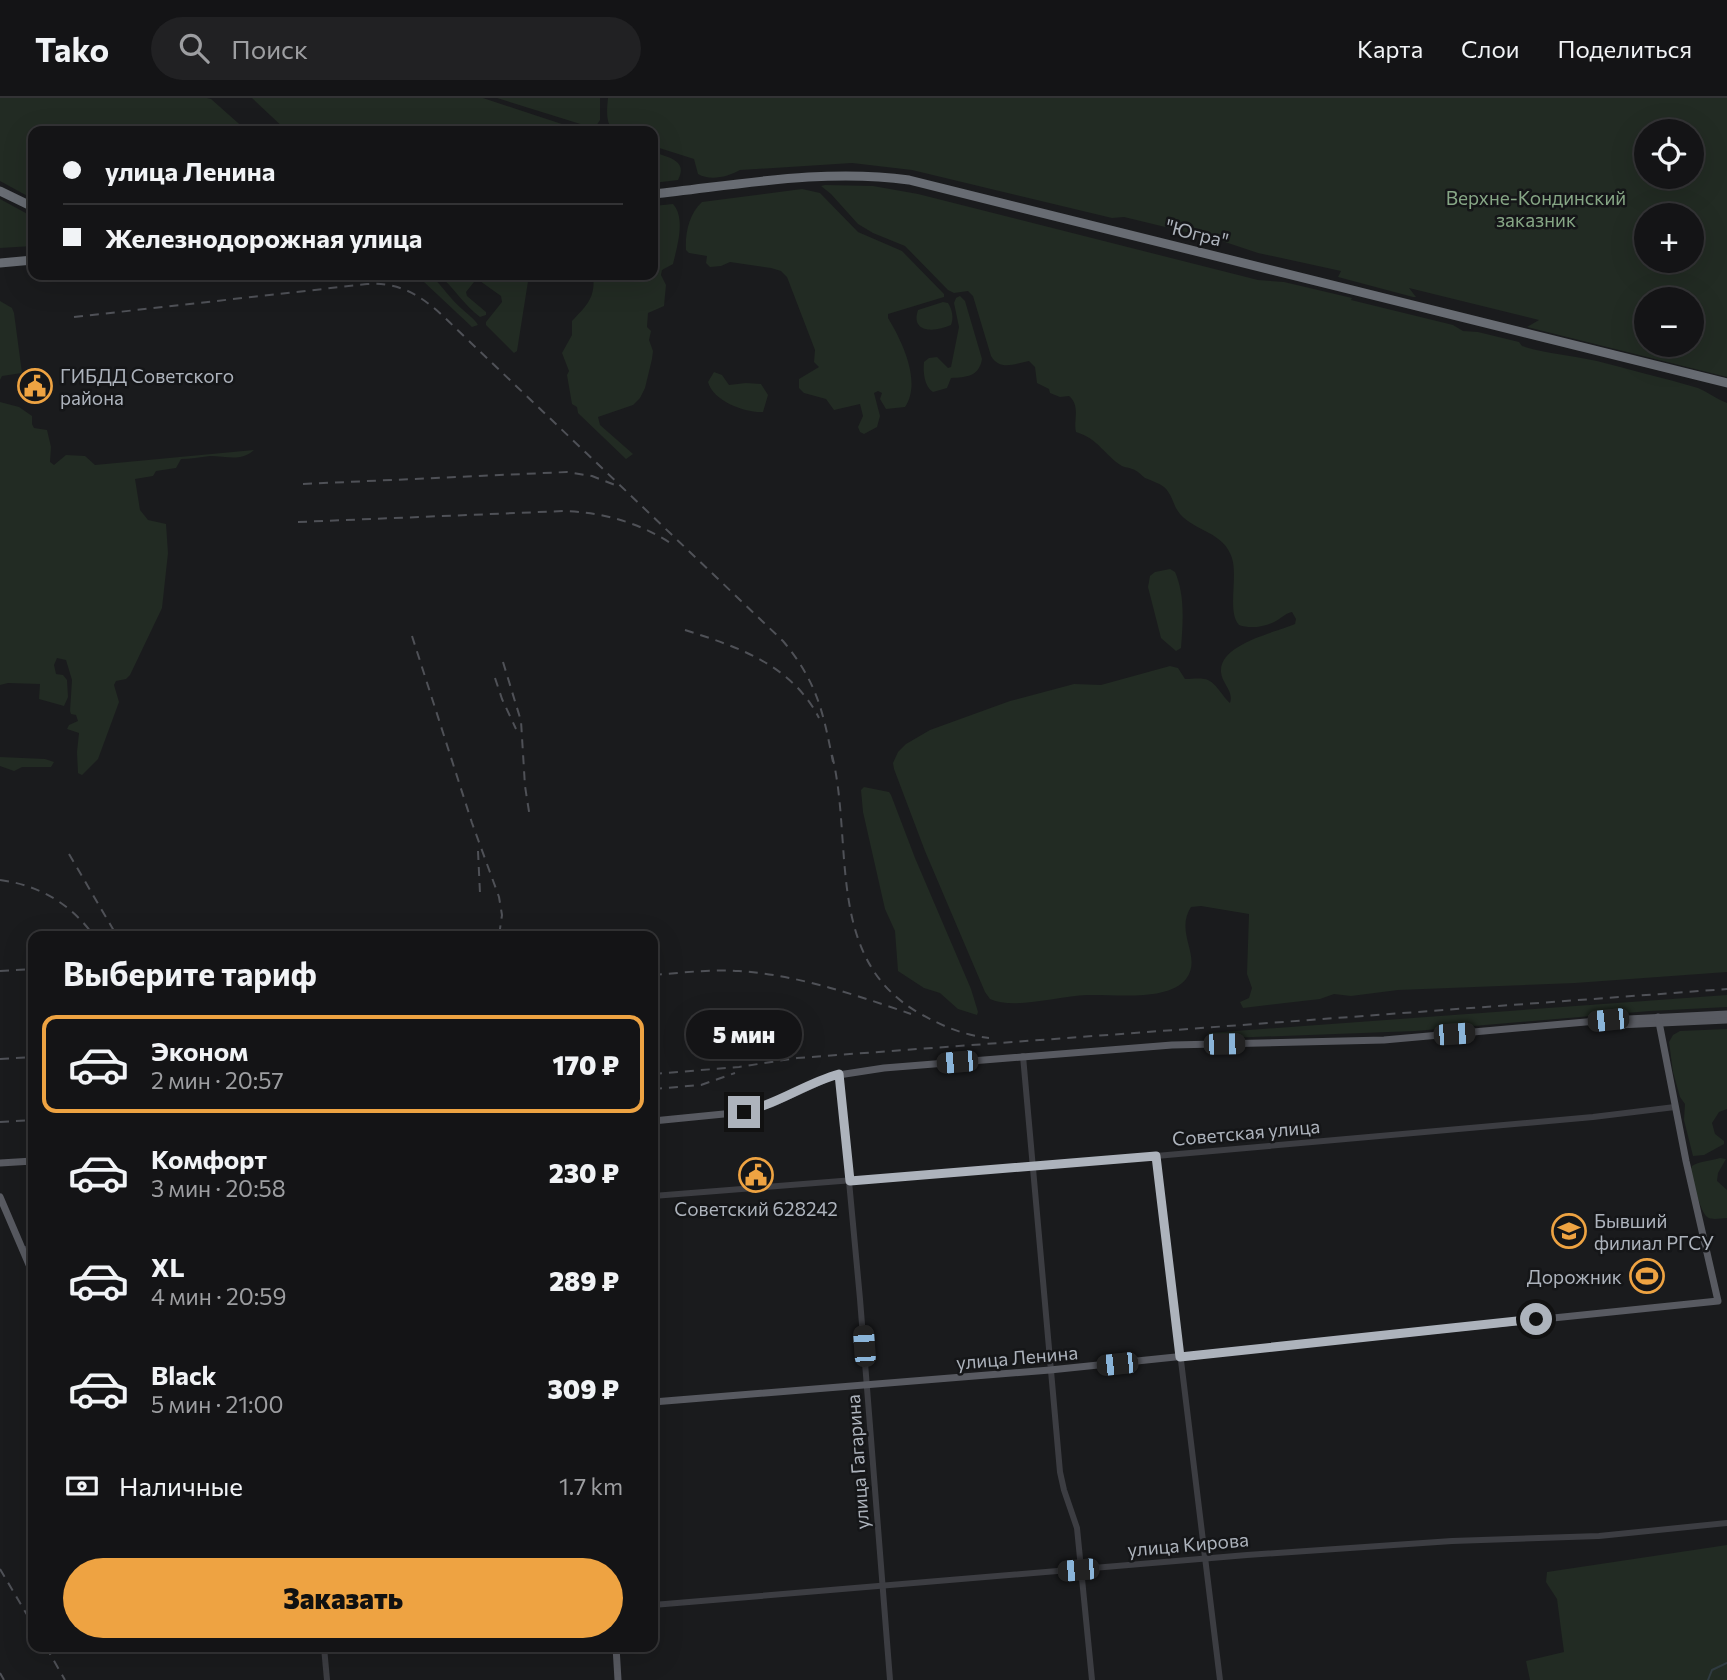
<!DOCTYPE html>
<html lang="ru">
<head>
<meta charset="utf-8">
<style>
  body { margin:0; font-family:Commissioner,sans-serif; background:#212123; color:#f1f3f6; height:100vh; display:flex; flex-direction:column; font-size:26px; white-space:nowrap }
  * { box-sizing:border-box; margin:0 }
  p { font-size:23px; color:#9d9ea1 }
  .icon { flex:none; width:38px; height:38px; fill:none; stroke:currentColor; stroke-width:2; stroke-linecap:round; stroke-linejoin:round }
  .map { position:relative; flex:1; overflow:hidden }
  .side { position:absolute; left:28px; top:833px; width:630px; height:721px; display:flex; flex-direction:column; background:#141416; border-radius:14px; box-shadow:0 7px 28px #0002,0 0 0 2px #333335 }
  .side>* { flex:none }
  .banner { position:absolute; left:28px; top:28px; width:630px; height:154px; border-radius:14px; box-shadow:0 7px 28px #0002,0 0 0 2px #333335; display:grid; align-content:center; height:154px; padding:0 35px; background:#141416 }
  .controls { position:absolute; left:1634px; top:21px; display:grid; gap:14px }
  .controls a { display:grid; place-items:center; width:70px; height:70px; border-radius:50%; background:#141416; box-shadow:0 7px 28px #0002,0 0 0 2px #333335; font-size:35px }
  .end { position:absolute; width:32px; height:32px; margin:-16px; border:9px solid #adb3bc; background:#111; box-shadow:0 0 0 4px #111 }
  .from { border-radius:50% }
  .bubble { position:absolute; height:49px; border-radius:24px; background:#141416; box-shadow:0 7px 28px #0002,0 0 0 2px #333335; font-size:23px; font-weight:800; line-height:49px; text-align:center }
  .car { position:absolute; width:21px; height:42px; margin:-21px -10px; border-radius:9px; box-shadow:0 0 5px 2px #0007; background:linear-gradient(#222 24%,#8ab4d8 0 40%,#222 0 76%,#8ab4d8 0 86%,#222 0) }
  .banner b { display:flex; align-items:center; gap:24px; height:66px; font-size:26px }
  .banner b+b { border-top:2px solid #333335 }
  .banner i { width:18px; height:18px; background:#f1f3f6 }
  ul { padding:0; list-style:none }
  li { display:flex; align-items:center; gap:21px; height:98px; margin:0 14px 10px; padding:0 21px; border:4px solid transparent; border-radius:14px }
  li div { flex:1 }
  li b { display:block; font-size:26px }
  li em { font-style:normal; font-weight:800 }
  li.current { border-color:#eea342 }
  li>.icon { width:63px; height:63px; stroke-width:1.5 }
  h2 { padding:0 35px; font-size:32px; line-height:84px }
  .pay { display:flex; align-items:center; gap:18px; height:77px; padding:0 35px; font-size:26px }
  .pay p { margin-inline-start:auto }
  .action { display:flex; gap:14px; margin-top:auto; padding:14px 35px }
  .action a { flex:1; height:80px; border-radius:42px; background:#eea342; color:#111; font-size:28px; font-weight:800; line-height:80px; text-align:center }
  header { display:flex; align-items:center; gap:42px; box-sizing:border-box; height:98px; padding:0 35px; background:#141416; border-bottom:2px solid #333335 }
  header strong { font-size:33px }
  nav { display:flex; gap:38px; margin-inline-start:auto; font-size:24px }
  .search { width:490px; height:63px; background:#212123; display:flex; align-items:center; gap:18px; box-sizing:border-box; padding:0 24px; border-radius:38px; color:#9d9ea1; font-size:26px }
  .map>svg:first-child { display:block }
</style>
</head>
<body>
<header>
<strong>Tako</strong>
<div class="search"><svg class="icon" aria-label="search" viewBox="0 0 24 24"><circle cx="10" cy="10" r="6"/><path d="M15 15l6 6"/></svg>Поиск</div>
<nav><a>Карта</a><a>Слои</a><a>Поделиться</a></nav>
</header>
<div class="map">
<svg width="1727" height="1582" viewBox="0 0 1727 1582">
  <rect width="100%" height="100%" fill="#1a1b1d"/>
  <!-- green -->
  <g fill="#222b23" fill-rule="evenodd">
    <path d="M0 0H207L211 1 247 33H33V101L0 83Z"/>
    <path d="M252 0H483L583 33H287Z"/>
    <path d="M497 0H600V22L596 28 590 29Z"/>
    <path d="M608 0H1727V279L1527 229 1539 222 1409 190 1416 199H1413L1338 179 1341 173 1258 155 1219 142 1124 119 1112 120 912 72 852 65 740 72C728 79 710 83 698 76L694 61 653 48V33H614C605 25 607 11 608 0ZM1647 33H1692V79H1647ZM1692 117V163H1647V117ZM1647 201H1692V247H1647Z"/>
    <path d="M653 54C667 59 689 62 678 82L653 85Z"/>
    <path d="M825 87 873 88 918 96 1258 182 1284 184 1352 200 1351 202 1453 227 1463 233 1478 234 1519 244 1522 248C1547 256 1572 257 1597 263 1630 272 1664 280 1698 290 1708 294 1716 301 1727 305V874L1575 885 1398 892 1351 898 1334 896 1320 901 1243 910 1240 904 1249 900 1252 890 1247 876 1249 816 1201 808 1191 809C1174 835 1203 859 1186 881 1168 904 1113 896 1087 897 1059 898 1014 912 990 901L985 894 925 753 894 671 893 665 898 654 906 646 930 632 1010 603 1074 586 1101 587 1170 568 1178 570 1185 581C1192 581 1198 580 1204 581 1215 582 1221 597 1230 605 1234 593 1222 586 1221 574 1219 546 1274 535 1295 526L1296 521 1292 514C1284 516 1282 520 1276 523 1265 529 1250 531 1239 527 1227 514 1238 480 1232 460 1224 434 1196 434 1180 416 1173 408 1173 397 1164 389 1159 385 1152 383 1145 380 1141 377 1137 372 1132 371 1129 369 1125 370 1122 368 1103 356 1099 341 1076 334 1073 323 1081 308 1069 298L1060 299 1050 295 1049 291 1037 285 1035 269 1029 263C1014 266 1000 273 991 258L973 198 968 193 954 195 948 192 905 148 873 135 858 126 831 96 821 88Z"/>
    <path d="M802 91 820 95 858 134 902 153 944 196V199L888 216V220C902 243 922 284 905 309L886 311 880 301 882 295 878 293 874 295 880 318 877 329 864 336 860 334 858 329 863 318 860 306 834 312 826 301 804 295 799 290V281L819 269 814 264 815 252 787 179 781 173 771 170 730 164 721 168 710 169 706 165 707 158 689 155 686 152C685 135 689 116 702 104Z"/>
    <path d="M0 101 33 119V148L0 150Z"/>
    <path d="M673 106C686 120 677 149 673 166L662 172 661 177 666 187 664 208 648 215 647 229 651 233 649 242 653 253 652 261 645 290 640 300 633 307 598 319 600 327 633 356 626 361 578 315 577 309 572 306 567 277 569 273 562 255 572 237V223C586 208 596 200 593 177H653V108Z"/>
    <path d="M405 177H430C443 188 450 201 462 211 468 217 474 220 478 227L472 229 423 183 419 181 413 182Z"/>
    <path d="M439 177H529L517 253 514 255 486 227V224L502 204 501 198 480 183 474 184 466 194 467 198 486 214V217L480 219C464 207 454 190 439 177Z"/>
    <path d="M960 198 965 203 982 261C979 279 966 279 951 280L947 290 933 294C924 288 923 274 924 264L929 260 937 259 948 270 951 269 959 229 954 205 956 200Z"/>
    <path d="M0 203 12 210 14 215 22 275 2 278 0 282Z"/>
    <path d="M943 204 948 205C952 211 954 220 951 227 936 234 910 236 918 212Z"/>
    <path d="M714 274 722 277 729 287 746 285 761 286 768 297 763 314C745 315 713 303 708 284Z"/>
    <path d="M0 304 19 309 32 318V326L34 330 47 332 51 349 50 364 54 367 66 357 85 358 95 367 254 352C241 364 226 358 210 358 200 359 190 361 181 361L176 370 156 373 153 378 135 381 140 412 148 422 166 426 168 455 162 510 130 577 126 581 116 583 114 587 119 604 98 661 82 677 78 675 77 654 79 635 67 631 69 627 78 623 76 617 71 616 70 613 72 582 66 562 57 560 54 567 56 576 63 577 67 582 68 599 64 608 39 601 40 586 8 585 0 587Z"/>
    <path d="M1170 471 1175 474C1185 497 1183 524 1181 550L1176 553 1161 540 1148 489 1150 478 1155 474Z"/>
    <path d="M0 659 45 661 54 664 51 669H22L14 673 0 668Z"/>
    <path d="M864 689 889 694 891 697 915 760 971 891 978 914 977 917 958 911 940 895 924 890 898 873 895 833 885 811 863 714 861 692Z"/>
    <path d="M1727 897V909L1650 913 1415 933 1228 940 1210 938 1208 935Z"/>
    <path d="M1727 931V1011L1719 1014 1712 1025 1715 1036 1724 1043V1046L1704 1057 1693 1058 1684 1022 1685 1006 1680 999 1673 974 1669 944 1673 937 1680 933Z"/>
    <path d="M1720 1060 1726 1061 1718 1075 1717 1083 1727 1092V1120C1722 1120 1714 1122 1709 1120 1700 1117 1693 1081 1691 1071L1692 1068C1700 1063 1711 1063 1720 1060Z"/>
    <path d="M1727 1447V1582H1530L1526 1563 1564 1554 1557 1501 1546 1484 1547 1474Z"/>
  </g>
  <g fill="none" stroke-linecap="round" stroke-linejoin="round">
    <!-- stream -->
    <path stroke="#303b41" stroke-width="2" d="M1708 1582 1712 1572 1727 1565"/>
    <!-- minor -->
    <g stroke="#3c3d42" stroke-width="6">
      <path d="M1023 958 1060 1374 1064 1392 1077 1430 1092 1582"/>
      <path d="M839 976 860 1201 890 1582"/>
      <path d="M1156 1058 1220 1582"/>
      <path d="M653 1098 1156 1058 1593 1019 1675 1009"/>
      <path d="M22 1151H33"/>
      <path d="M653 1507 1247 1457 1452 1443 1599 1438 1727 1425"/>
      <path d="M324 1549 327 1582"/>
    </g>
    <!-- major -->
    <g stroke="#585a61" stroke-width="7">
      <path d="M1596 928 1727 922"/>
      <path d="M653 1023 744 1014 771 1006 832 978 884 970 1172 947 1384 942 1608 922 1727 916"/>
      <path d="M0 1065 33 1063"/>
      <path d="M0 1099 33 1176"/>
      <path d="M653 1304 1050 1272 1718 1203 1686 1063 1658 919"/>
      <path d="M616 1549 618 1582"/>
    </g>
    <!-- highway -->
    <g stroke="#686c73" stroke-width="9">
      <path d="M0 93 33 109"/>
      <path d="M653 96C738 87 824 70 909 82L1727 285"/>
      <path d="M0 165 33 162"/>
    </g>
    <!-- rail -->
    <g stroke="#4f5157" stroke-width="2" stroke-dasharray="9 7" stroke-linecap="butt">
      <path d="M74 219 367 186C414 183 437 213 468 242L783 543C817 584 823 613 833 664"/>
      <path d="M303 386 567 374 592 378 615 387"/>
      <path d="M298 424 565 413C604 415 638 424 672 446"/>
      <path d="M685 532C738 549 792 567 819 620"/>
      <path d="M412 538 472 725 499 799 502 817 499 838"/>
      <path d="M503 564 521 623 525 688 530 720"/>
      <path d="M495 580 502 601 516 631"/>
      <path d="M832 657C854 745 824 861 919 915 942 928 963 937 989 940"/>
      <path d="M478 753 480 795"/>
      <path d="M69 756 117 838"/>
      <path d="M0 782C39 787 71 806 94 838"/>
      <path d="M0 873 33 871"/>
      <path d="M653 877C681 875 710 871 739 873 798 877 856 897 911 916"/>
      <path d="M31 902H33"/>
      <path d="M0 961 33 959"/>
      <path d="M653 976 739 969 797 960 1727 891"/>
      <path d="M653 991 701 987 735 975"/>
      <path d="M0 1024 33 1022"/>
      <path d="M0 1471 33 1527"/>
      <path d="M46 1549 65 1582"/>
      <path d="M0 1575 4 1582"/>
    </g>
  </g>
  <g fill="none" stroke-linecap="round" stroke-linejoin="round">
    <!-- route -->
    <path stroke="#adb3bc" stroke-width="9" d="M744 1014C778 1006 806 985 839 976L850 1083 1156 1058 1180 1259 1536 1221"/>
  </g>
  <!-- icons -->
  <defs>
    <g id="civic-ring" transform="scale(1.75)"><circle r="9.5" fill="#151618" stroke="#eea342" stroke-width="1.5"/><path d="M-.6-6.5H3V-4.5H.6V-3L4-1V1h2V6H-6V1h2V-1L-.6-3ZM-1.2 2.5V6h2.4V2.5Z" fill="#eea342"/></g>
    <g id="university-ring" transform="scale(1.75)"><circle r="9.5" fill="#151618" stroke="#eea342" stroke-width="1.5"/><path d="M0-5L7-2L0 1L-7-2ZM-4 1L0 2.5L4 1V4Q0 6-4 4Z" fill="#eea342"/></g>
    <g id="stadium-ring" transform="scale(1.75)"><circle r="9.5" fill="#151618" stroke="#eea342" stroke-width="1.5"/><path d="M0-5a6.5 5 0 1 0 0 10a6.5 5 0 1 0 0-10ZM-3.5-1.8h7v3.6h-7Z" fill="#eea342"/></g>
  </defs>
  <g fill-rule="evenodd">
    <use href="#civic-ring" x="35" y="288"/>
    <use href="#civic-ring" x="756" y="1077"/>
    <use href="#university-ring" x="1569" y="1133"/>
    <use href="#stadium-ring" x="1647" y="1178"/>
  </g>
  <g text-anchor="middle" dominant-baseline="central" stroke-width="5" stroke-linejoin="round" paint-order="stroke">
    <!-- park labels -->
    <g font-size="19" fill="#86a685" stroke="#151618">
      <text x="1536" y="99">Верхне-Кондинский<tspan x="1536" dy="22">заказник</tspan></text>
    </g>
    <!-- street labels -->
    <g font-size="19" fill="#adb3bc" stroke="#151618">
      <text transform="translate(1197 135) rotate(14)">"Югра"</text>
      <text transform="translate(1246 1034) rotate(-5)">Советская улица</text>
      <text transform="translate(1017 1259) rotate(-5)">улица Ленина</text>
      <text transform="translate(857 1364) rotate(-94)">улица Гагарина</text>
      <text transform="translate(1188 1446) rotate(-5)">улица Кирова</text>
    </g>
    <!-- poi labels -->
    <g font-size="19" fill="#adb3bc" stroke="#151618" text-anchor="start">
      <text x="60" y="277">ГИБДД Советского<tspan x="60" dy="22">района</tspan></text>
      <text x="756" y="1110" text-anchor="middle">Советский 628242</text>
      <text x="1594" y="1122">Бывший<tspan x="1594" dy="22">филиал РГСУ</tspan></text>
      <text x="1622" y="1178" text-anchor="end">Дорожник</text>
    </g>
  </g>
</svg>
<div class="controls">
<a><svg class="icon" aria-label="locate" viewBox="0 0 24 24"><circle cx="12" cy="12" r="6"/><path d="M12 2v4M12 18v4M2 12h4M18 12h4"/></svg></a>
<a>+</a>
<a>−</a>
</div>
<i class="end from" style="left:1536px;top:1221px"></i>
<i class="end" style="left:744px;top:1014px"></i>
<div class="bubble" style="left:686px;top:912px;width:116px">5 мин</div>
<i class="car" style="left:1608px;top:922px;rotate:264deg"></i>
<i class="car" style="left:1454px;top:936px;rotate:86deg"></i>
<i class="car" style="left:1224px;top:946px;rotate:89deg"></i>
<i class="car" style="left:957px;top:964px;rotate:265deg"></i>
<i class="car" style="left:864px;top:1248px;rotate:356deg"></i>
<i class="car" style="left:1117px;top:1266px;rotate:264deg"></i>
<i class="car" style="left:1078px;top:1472px;rotate:265deg"></i>
<div class="banner">
<b><i class="from"></i>улица Ленина</b>
<b><i></i>Железнодорожная улица</b>
</div>
<section class="side">
<h2>Выберите тариф</h2>
<ul>
<li class="current"><svg class="icon" aria-label="car" viewBox="0 0 24 24"><path d="M5 17H2v-5l4-1 3-4h7l3 4 3 1v5h-3M9 17h6M6 11h13"/><circle cx="7" cy="17" r="2"/><circle cx="17" cy="17" r="2"/></svg><div><b>Эконом</b><p>2 мин · 20:57</p></div><em>170 ₽</em></li>
<li><svg class="icon" aria-label="car" viewBox="0 0 24 24"><path d="M5 17H2v-5l4-1 3-4h7l3 4 3 1v5h-3M9 17h6M6 11h13"/><circle cx="7" cy="17" r="2"/><circle cx="17" cy="17" r="2"/></svg><div><b>Комфорт</b><p>3 мин · 20:58</p></div><em>230 ₽</em></li>
<li><svg class="icon" aria-label="car" viewBox="0 0 24 24"><path d="M5 17H2v-5l4-1 3-4h7l3 4 3 1v5h-3M9 17h6M6 11h13"/><circle cx="7" cy="17" r="2"/><circle cx="17" cy="17" r="2"/></svg><div><b>XL</b><p>4 мин · 20:59</p></div><em>289 ₽</em></li>
<li><svg class="icon" aria-label="car" viewBox="0 0 24 24"><path d="M5 17H2v-5l4-1 3-4h7l3 4 3 1v5h-3M9 17h6M6 11h13"/><circle cx="7" cy="17" r="2"/><circle cx="17" cy="17" r="2"/></svg><div><b>Black</b><p>5 мин · 21:00</p></div><em>309 ₽</em></li>
</ul>
<div class="pay"><svg class="icon" aria-label="cash" viewBox="0 0 24 24"><path d="M3 7h18v10H3z"/><circle cx="12" cy="12" r="2"/></svg>Наличные<p>1.7 km</p></div>
<div class="action"><a>Заказать</a></div>
</section>
</div>
</body>
</html>
